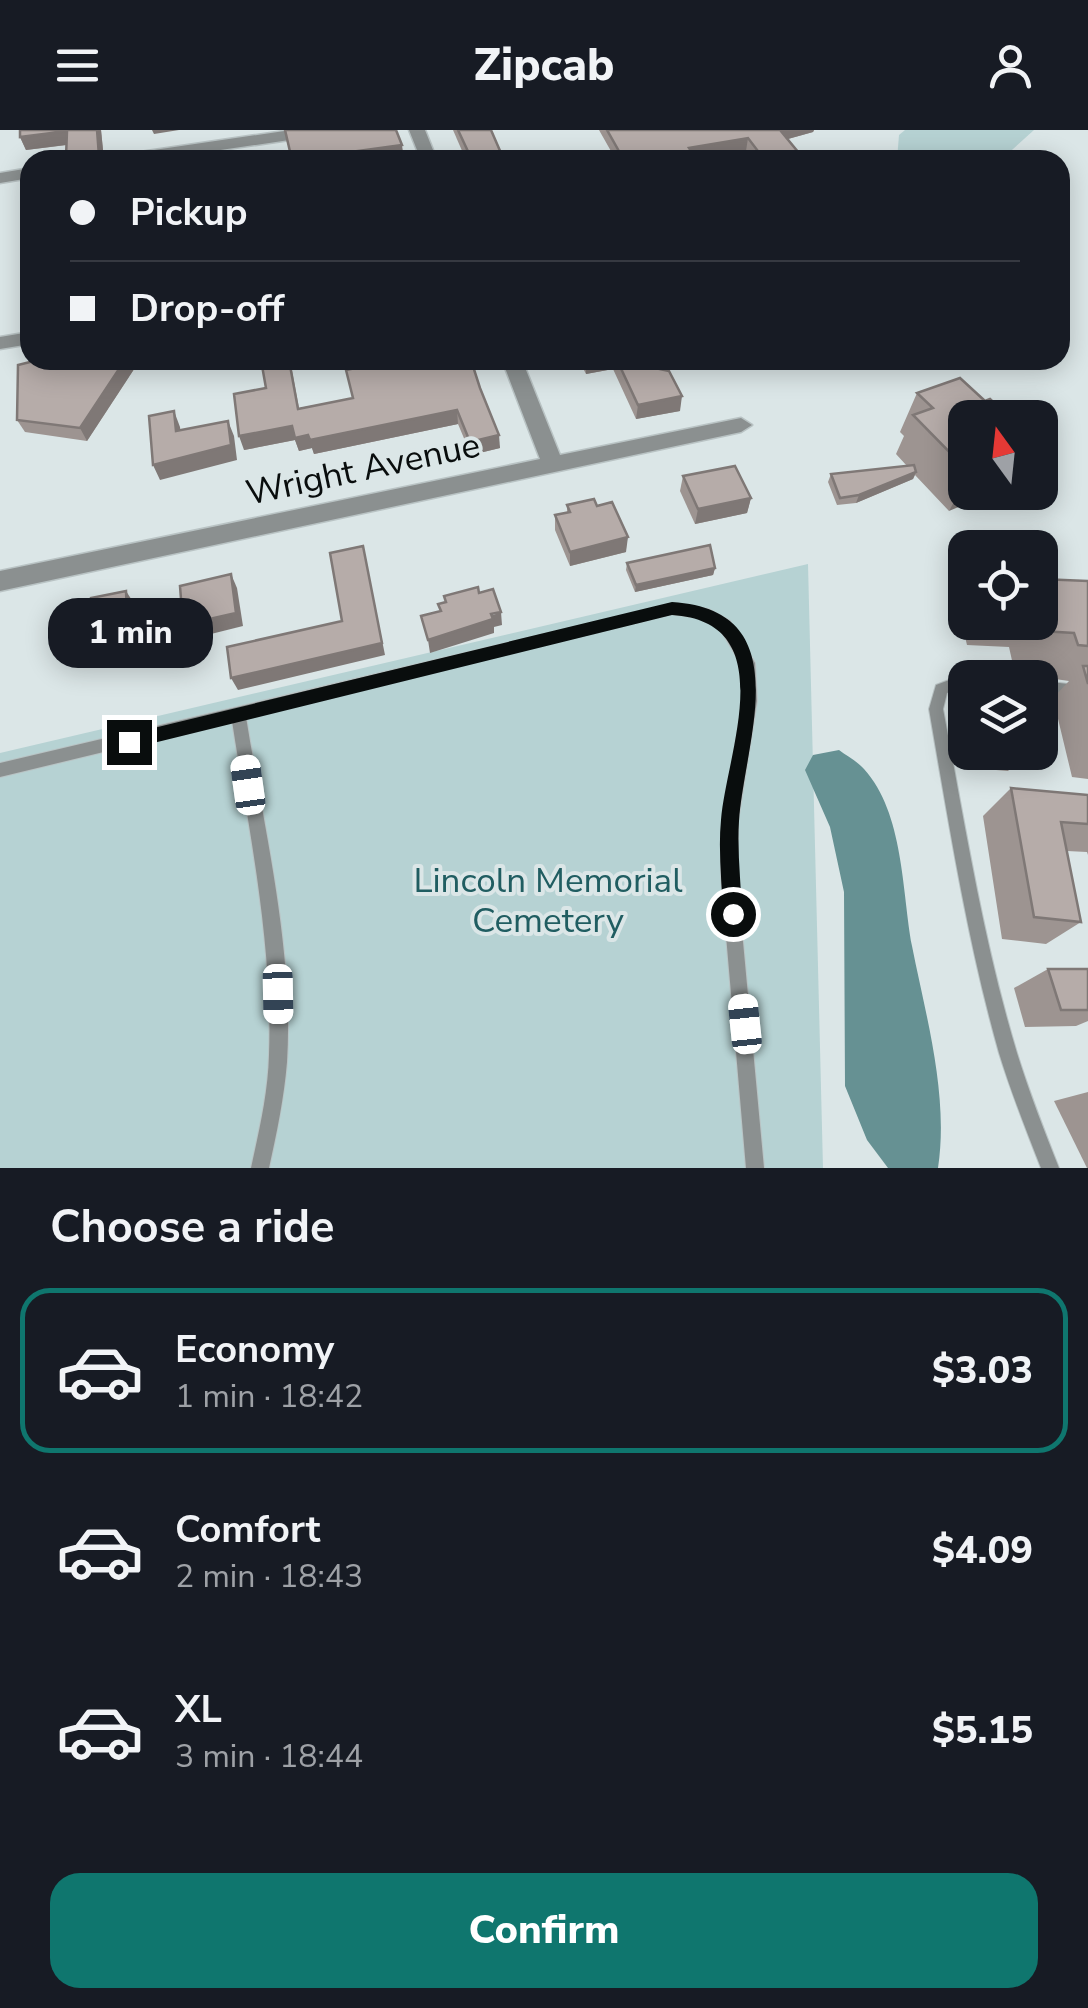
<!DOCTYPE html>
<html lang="en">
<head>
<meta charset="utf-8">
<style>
  body { margin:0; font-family:"Nunito Sans",sans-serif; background:#20242c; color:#f1f3f6; height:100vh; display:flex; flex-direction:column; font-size:38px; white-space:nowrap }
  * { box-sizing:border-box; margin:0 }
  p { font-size:32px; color:#9ea1a6 }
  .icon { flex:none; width:55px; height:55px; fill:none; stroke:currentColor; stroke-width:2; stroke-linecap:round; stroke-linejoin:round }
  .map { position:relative; height:1038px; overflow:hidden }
  .drawer { display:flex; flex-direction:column; background:#171b24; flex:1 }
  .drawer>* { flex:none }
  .hud { position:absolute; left:20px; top:20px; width:1050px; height:220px; border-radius:30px; box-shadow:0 5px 25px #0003; display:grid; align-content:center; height:220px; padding:0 50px; background:#171b24 }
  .needle { width:65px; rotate:345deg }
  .buttons { position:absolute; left:948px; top:270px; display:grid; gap:20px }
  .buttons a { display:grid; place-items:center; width:110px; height:110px; border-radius:20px; background:#171b24; box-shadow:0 5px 25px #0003; font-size:50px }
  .end { position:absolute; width:45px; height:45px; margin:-22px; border:12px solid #090d0d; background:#fff; box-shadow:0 0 0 5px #fff }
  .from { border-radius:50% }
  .bubble { position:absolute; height:70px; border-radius:30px; background:#171b24; box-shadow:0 5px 25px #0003; font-size:32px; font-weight:800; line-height:70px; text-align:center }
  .car { position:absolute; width:30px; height:60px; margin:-30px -15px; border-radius:12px; box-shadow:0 0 8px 2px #0007; background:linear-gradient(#fff 24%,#345 0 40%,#fff 0 76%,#345 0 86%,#fff 0) }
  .hud b { display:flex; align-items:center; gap:35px; height:95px; font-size:38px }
  .hud b+b { border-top:2px solid #363941 }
  .hud i { width:25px; height:25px; background:#f1f3f6 }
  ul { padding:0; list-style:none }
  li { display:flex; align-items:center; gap:30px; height:165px; margin:0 20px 15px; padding:0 30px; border:5px solid transparent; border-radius:30px }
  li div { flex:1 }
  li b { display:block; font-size:38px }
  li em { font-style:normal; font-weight:800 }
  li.selected { border-color:#0f766e }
  li>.icon { width:90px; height:90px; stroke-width:1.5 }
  h2 { padding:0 50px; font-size:45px; line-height:120px }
  .cta { display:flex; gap:20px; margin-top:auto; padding:20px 50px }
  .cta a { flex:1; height:115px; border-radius:30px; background:#0f766e; color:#fff; font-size:40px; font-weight:800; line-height:115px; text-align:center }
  header { display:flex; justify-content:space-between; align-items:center; height:130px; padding:0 50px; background:#171b24; font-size:45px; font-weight:800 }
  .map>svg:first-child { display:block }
</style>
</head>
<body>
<header><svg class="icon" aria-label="menu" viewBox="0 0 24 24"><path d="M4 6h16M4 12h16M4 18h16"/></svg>Zipcab<svg class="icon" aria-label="person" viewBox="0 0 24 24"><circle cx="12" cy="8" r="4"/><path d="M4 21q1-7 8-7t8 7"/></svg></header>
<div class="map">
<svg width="1088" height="1038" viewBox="0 0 1088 1038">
  <rect width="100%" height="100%" fill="#dbe6e7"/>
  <!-- green -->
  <g fill="#b6d2d3">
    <path d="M905 0H1034L1001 30H897L899 5Z"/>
    <path d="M808 434 823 1038H0V623Z"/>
  </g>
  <!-- water -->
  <path fill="#669193" d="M839 620C847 626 858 632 864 639 904 683 902 762 912 816 926 887 949 965 938 1038H888L867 1010 845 956 844 762 830 697 805 640 813 625Z"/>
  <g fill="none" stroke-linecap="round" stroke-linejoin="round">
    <!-- service casing -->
    <g stroke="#b9c3c4" stroke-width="2">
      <g id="service">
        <path d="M672 474 708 479 730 491 755 533 757 571 738 691 737 747 764 1038H746L721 747 722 691 743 571 741 534 720 499 705 489 672 484 246 587C264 699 294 819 287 932 284 968 277 1002 269 1038H251C259 1001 268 964 269 925 273 813 249 701 232 591L0 647V633Z"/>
        <path d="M965 544 971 548H965V556L947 563 943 579C965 694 983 811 1017 923 1029 962 1044 1000 1059 1038H1041C1026 1000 1011 962 999 923 967 810 949 694 929 579L936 555Z"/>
        <path d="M1040 551 1088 556V568L1040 563Z"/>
      </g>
    </g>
    <!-- minor casing -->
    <g stroke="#b9c3c4" stroke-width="3">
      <g id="minor">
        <path d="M291 0H331L323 5 153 30H112L120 25Z"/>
        <path d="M409 0H425L437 30H421Z"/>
        <path d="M30 38V48L0 53V43Z"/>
        <path d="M30 202V214L0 219V207Z"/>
        <path d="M502 230H522L560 325 741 288 752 295 741 302 0 461V441L540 329Z"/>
      </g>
    </g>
    <!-- service -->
    <use href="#service" fill="#8b9090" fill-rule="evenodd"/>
    <!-- minor -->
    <use href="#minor" fill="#8b9090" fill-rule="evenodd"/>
  </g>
  <!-- wall -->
  <g fill="#9d9491">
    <path d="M101 0 104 30H68L67 15 26 20 20 7Z"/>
    <path d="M453 0H491L504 30H466Z"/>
    <path d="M599 0H814L813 2 788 9 803 30H752L746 21 697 30H616Z"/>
    <path d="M38 230H140L87 311 25 302 17 290Z"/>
    <path d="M261 230H290L299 278 353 268 389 232 388 230H471L500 318 471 325 458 294 314 324 312 318 299 321 295 310 244 320 266 258Z"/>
    <path d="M579 230H654L680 281 636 289 613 239 586 244Z"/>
    <path d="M917 263 965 288V362L949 381 915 345 913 349 856 373 837 375 828 352 831 344 907 336 896 324 904 306 900 302Z"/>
    <path d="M683 346 751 368 747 383 695 394 680 361Z"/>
    <path d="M567 375 597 376 626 422 570 436 555 400V385L567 382Z"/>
    <path d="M627 433 715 438 713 445 635 462 626 440Z"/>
    <path d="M1088 451V649L1072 647 1053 568 1069 551 1048 548 1045 537 1013 535 1009 517 967 515 959 482 965 473V492H1040Z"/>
    <path d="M969 622H1027L1008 641 972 638Z"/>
    <path d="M1011 658 1088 665V725L1087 722 1067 721 1081 792 1046 814 1002 809 983 686Z"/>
    <path d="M1048 839H1088V891L1076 896 1025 897 1014 858Z"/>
    <path d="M1088 962V1038H1087L1054 971Z"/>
  </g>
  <!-- shaded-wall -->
  <g fill="#7f7876">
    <path d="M97 0H101L104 30H101L99 26Z"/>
    <path d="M152 0H179L154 4Z"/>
    <path d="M779 0H814L813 2 777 12Z"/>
    <path d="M67 1 73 14 26 20 20 7Z"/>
    <path d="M748 8 746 21 692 30 689 18Z"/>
    <path d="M402 15 404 30H293Z"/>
    <path d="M125 230H140L87 311 80 298Z"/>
    <path d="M586 230H614L613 239 586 244Z"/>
    <path d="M682 266 680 281 636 289 638 275Z"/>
    <path d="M457 280 458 294 314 324 312 318 299 321 295 310 244 320 239 306 292 296Z"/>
    <path d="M174 281 180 297 182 316 176 301Z"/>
    <path d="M228 291 234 306 237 330 160 350 153 335Z"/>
    <path d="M499 305 500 318 471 325 470 312Z"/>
    <path d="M916 342 913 349 856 373 859 365Z"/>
    <path d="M965 352V362H994L949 381Z"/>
    <path d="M751 368 747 383 695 394 698 379Z"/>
    <path d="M628 407 626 422 570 436V422Z"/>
    <path d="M363 416 385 525 238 560 231 548 382 513Z"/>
    <path d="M715 438 713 445 635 462 636 455Z"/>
    <path d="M231 444 237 458 243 496 191 509 183 495Z"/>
    <path d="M126 461 135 475 137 521 102 530 92 516Z"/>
    <path d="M501 482 502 495 494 497V503L430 523 428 510Z"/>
  </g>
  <!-- building -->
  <g fill="#b6aca9" stroke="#7f7876" stroke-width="2.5">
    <path d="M20 0H97L99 26 66 27 67 1 20 7Z"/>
    <path d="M285 0H396L402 15 292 30Z"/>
    <path d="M458 0H491L504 30H472Z"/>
    <path d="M607 0H780L803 28 793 30H774L773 28 764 29 748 8 689 18 697 30H624Z"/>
    <path d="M234 22V30H178V27Z"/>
    <path d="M38 230H125L80 298 17 290 18 235Z"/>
    <path d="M261 230H289L298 279 353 268 346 240 390 231V230H471L480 258 499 305 470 312 457 280 310 310 308 305 295 308 292 296 239 306 234 264 266 258Z"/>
    <path d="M617 230H654L659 239 669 241 682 266 638 275Z"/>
    <path d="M960 248 985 271 990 269 1010 288H965V338L913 285 933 278 917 263Z"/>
    <path d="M174 281 176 301 228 291 231 315 153 335 149 286Z"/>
    <path d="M914 335 916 342 859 365 840 368 831 344Z"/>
    <path d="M735 336 751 368 698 379 683 346Z"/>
    <path d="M594 369 597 376 612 372 628 407 570 422 555 385 570 382 567 375Z"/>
    <path d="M710 415 715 438 636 455 627 433Z"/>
    <path d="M363 416 382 513 231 548 227 517 342 491 330 423Z"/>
    <path d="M231 444 236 483 183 495 180 456Z"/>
    <path d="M1040 449 1088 451V516L1078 515 1074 503 1041 501 1038 492H1040Z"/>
    <path d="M478 457 479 463 493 459 501 482 491 484 493 489 428 510 421 486 441 481 438 474 446 472 444 466Z"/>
    <path d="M126 461 128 508 92 516 91 468Z"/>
    <path d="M1083 536H1088V554Z"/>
    <path d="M1011 658 1088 665V694L1061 692 1081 792 1034 787Z"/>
    <path d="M1048 839H1088V880H1061Z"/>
  </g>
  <!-- route -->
  <path fill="#090d0d" d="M672 472C801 480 744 612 739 691 737 721 741 753 742 784L733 793 723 784C722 753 718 721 721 690 726 624 784 492 672 485L129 619 120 612 129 604Z"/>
  <g text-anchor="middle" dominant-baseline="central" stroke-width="8" stroke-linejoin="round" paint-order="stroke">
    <!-- street labels -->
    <g font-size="35" fill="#090d0d" stroke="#dbe6e7">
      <text transform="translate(363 339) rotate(-12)">Wright Avenue</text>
    </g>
    <!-- park labels -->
    <g font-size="35" fill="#205d61" stroke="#dbe6e7">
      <text x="548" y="750">Lincoln Memorial<tspan x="548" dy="40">Cemetery</tspan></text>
    </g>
  </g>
</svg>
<div class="buttons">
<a><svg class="needle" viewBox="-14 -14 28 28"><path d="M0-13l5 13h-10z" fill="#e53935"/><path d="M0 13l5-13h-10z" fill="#9ea1a6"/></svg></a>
<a><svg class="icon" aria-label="locate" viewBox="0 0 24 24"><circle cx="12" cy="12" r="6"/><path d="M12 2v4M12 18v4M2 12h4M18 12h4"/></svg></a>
<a><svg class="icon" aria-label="layers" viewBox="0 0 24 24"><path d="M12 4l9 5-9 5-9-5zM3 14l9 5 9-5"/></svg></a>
</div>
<i class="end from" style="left:733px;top:784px"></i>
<i class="end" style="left:129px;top:612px"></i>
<div class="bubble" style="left:48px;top:468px;width:165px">1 min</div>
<i class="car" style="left:248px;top:655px;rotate:352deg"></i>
<i class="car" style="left:278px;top:864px;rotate:179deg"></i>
<i class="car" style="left:745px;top:894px;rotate:354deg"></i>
<div class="hud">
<b><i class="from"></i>Pickup</b>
<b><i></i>Drop-off</b>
</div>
</div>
<section class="drawer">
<h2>Choose a ride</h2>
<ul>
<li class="selected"><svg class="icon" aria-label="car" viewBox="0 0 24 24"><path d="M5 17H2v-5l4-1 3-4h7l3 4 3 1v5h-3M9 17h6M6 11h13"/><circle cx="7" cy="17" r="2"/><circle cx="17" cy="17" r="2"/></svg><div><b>Economy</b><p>1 min · 18:42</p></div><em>$3.03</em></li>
<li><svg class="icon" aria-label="car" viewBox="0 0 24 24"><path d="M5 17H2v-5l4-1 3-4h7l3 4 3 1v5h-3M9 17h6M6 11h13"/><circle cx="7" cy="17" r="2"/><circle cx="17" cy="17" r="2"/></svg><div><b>Comfort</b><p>2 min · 18:43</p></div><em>$4.09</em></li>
<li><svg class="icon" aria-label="car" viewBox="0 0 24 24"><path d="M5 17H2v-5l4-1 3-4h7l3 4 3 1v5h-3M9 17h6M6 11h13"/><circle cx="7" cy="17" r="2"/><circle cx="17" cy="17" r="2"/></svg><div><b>XL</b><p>3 min · 18:44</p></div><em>$5.15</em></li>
</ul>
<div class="cta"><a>Confirm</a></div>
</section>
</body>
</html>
